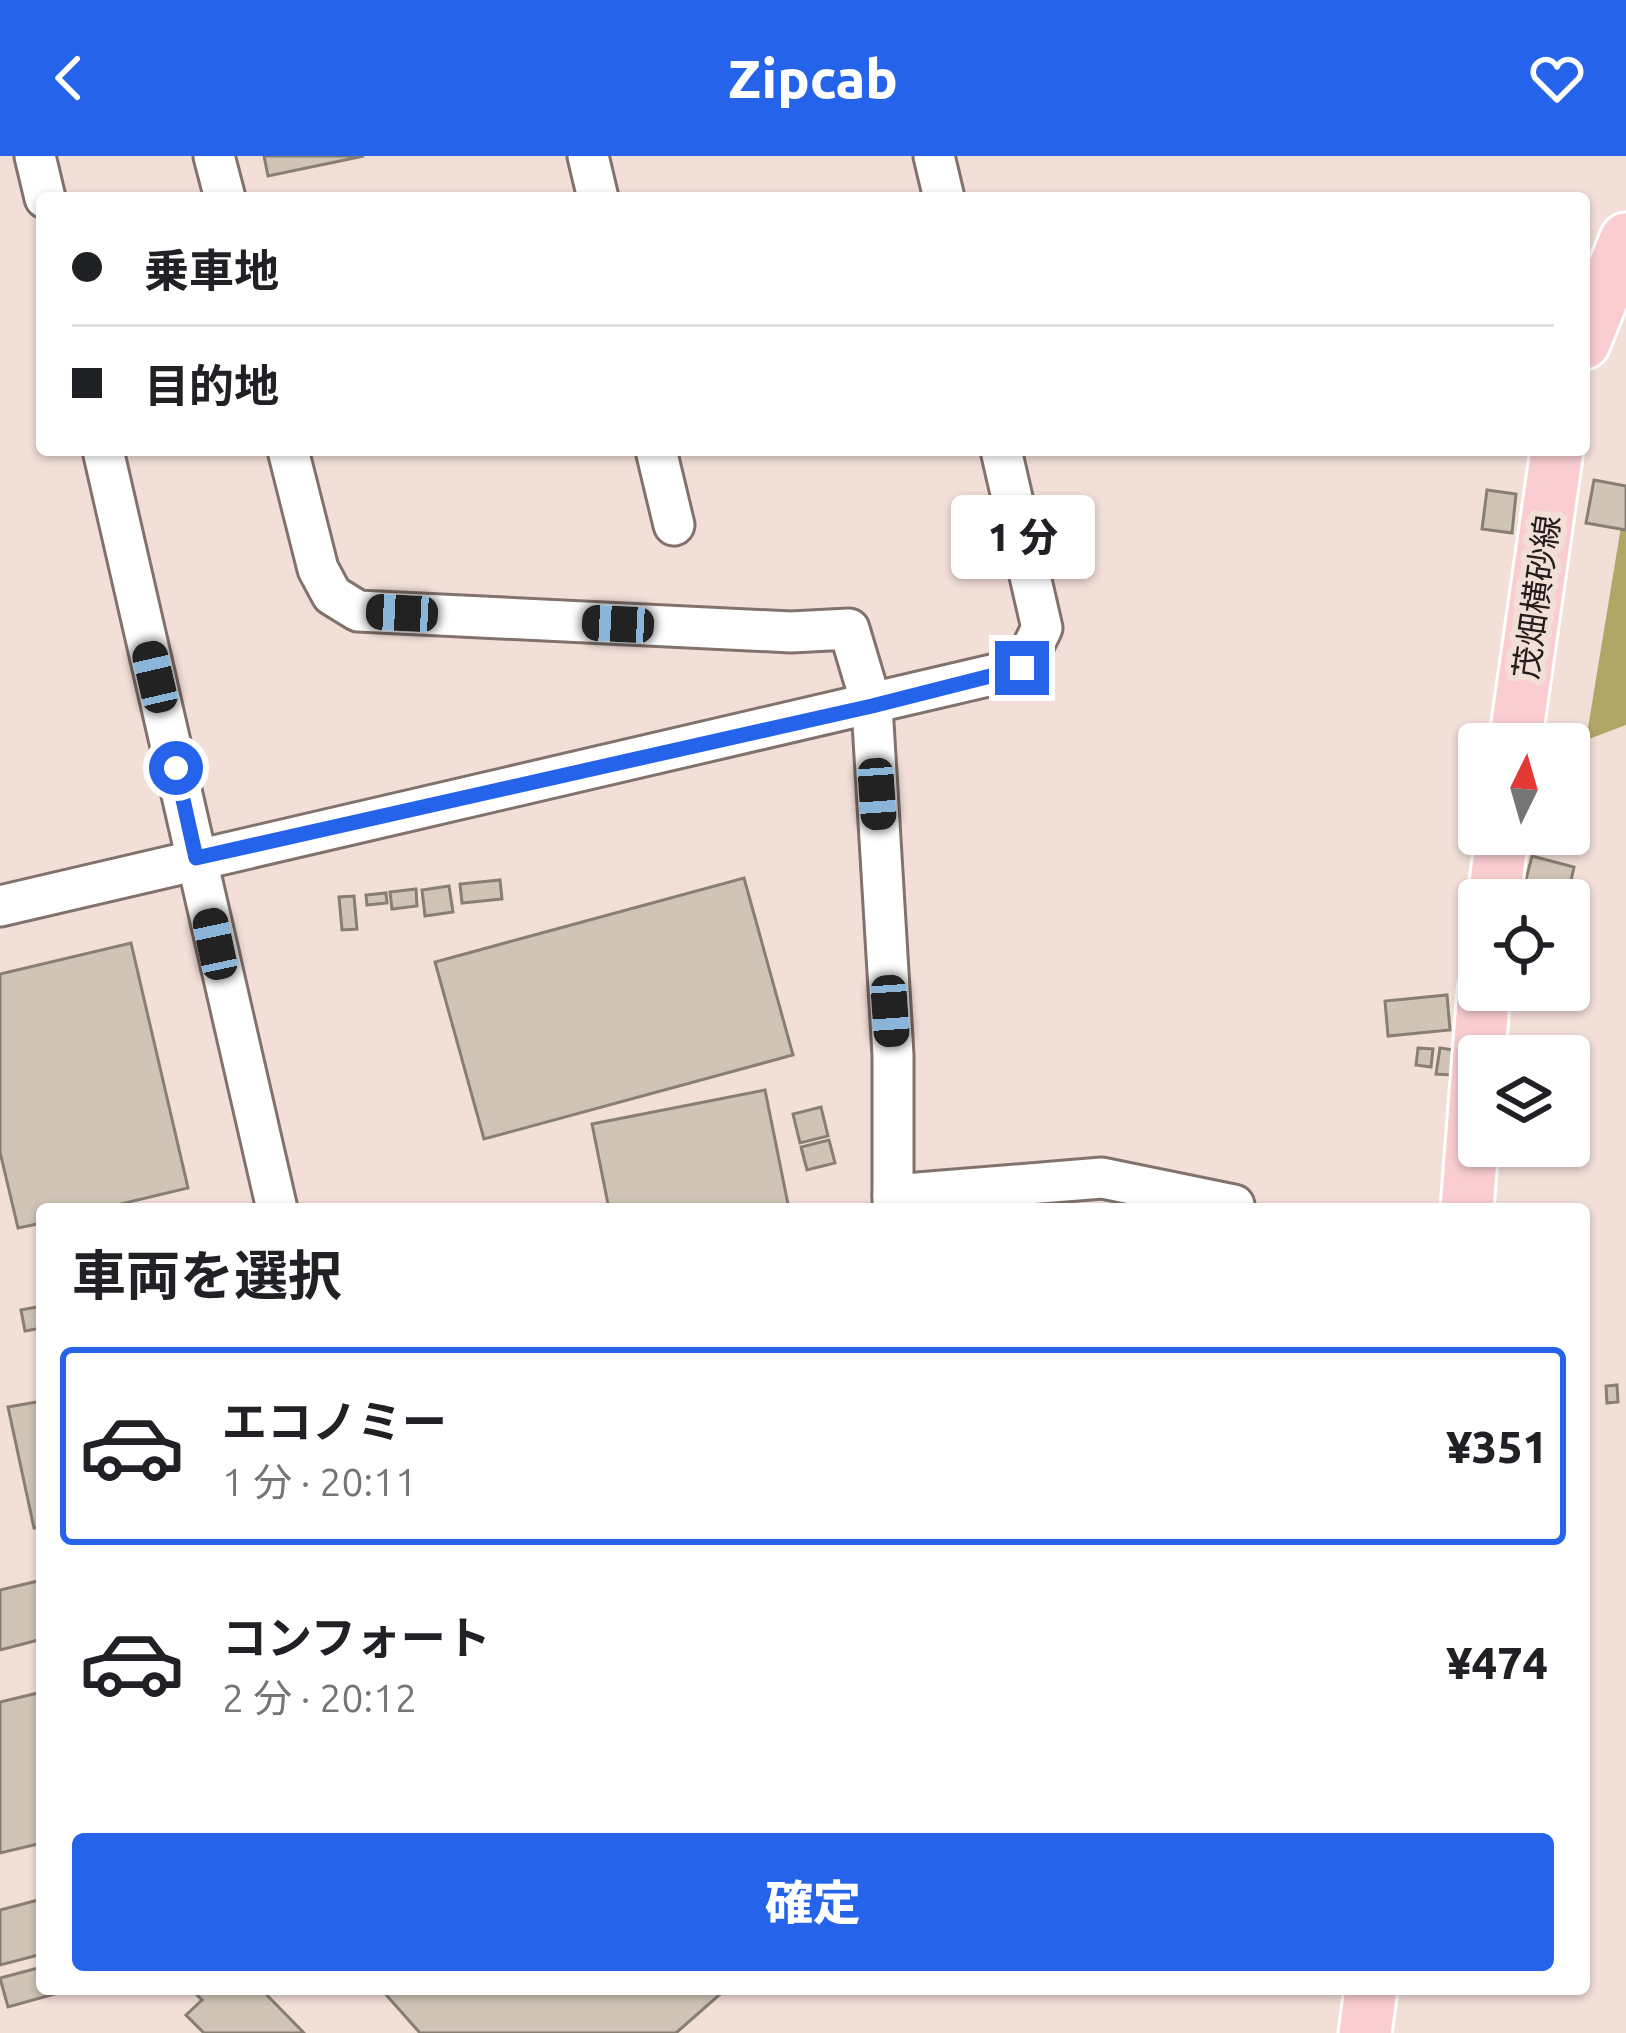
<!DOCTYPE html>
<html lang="ja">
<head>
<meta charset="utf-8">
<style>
  body { margin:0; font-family:Ubuntu,"Noto Sans JP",sans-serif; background:#f6f6f6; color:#202124; height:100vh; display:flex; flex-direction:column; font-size:45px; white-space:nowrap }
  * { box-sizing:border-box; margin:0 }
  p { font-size:39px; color:#757577 }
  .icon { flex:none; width:66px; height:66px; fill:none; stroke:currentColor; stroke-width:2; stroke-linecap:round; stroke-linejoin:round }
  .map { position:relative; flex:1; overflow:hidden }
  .drawer { position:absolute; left:36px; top:1047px; width:1554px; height:792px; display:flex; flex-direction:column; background:#fff; border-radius:12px; box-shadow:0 3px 9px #0004 }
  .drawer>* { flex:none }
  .hud { position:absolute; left:36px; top:36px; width:1554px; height:264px; border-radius:12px; box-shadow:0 3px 9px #0004; display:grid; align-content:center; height:264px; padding:0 36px; background:#fff }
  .needle { width:78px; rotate:5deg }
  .buttons { position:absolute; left:1458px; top:567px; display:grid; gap:24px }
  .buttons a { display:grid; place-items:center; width:132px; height:132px; border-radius:12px; background:#fff; box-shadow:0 3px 9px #0004; font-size:60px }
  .end { position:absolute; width:54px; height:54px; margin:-27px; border:15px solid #2563eb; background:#fff; box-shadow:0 0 0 6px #fff }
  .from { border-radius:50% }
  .bubble { position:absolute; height:84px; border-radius:12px; background:#fff; box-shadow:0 3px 9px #0004; font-size:39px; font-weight:800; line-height:84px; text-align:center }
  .car { position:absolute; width:36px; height:72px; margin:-36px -18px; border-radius:15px; box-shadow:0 0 9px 3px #0007; background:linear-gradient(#222 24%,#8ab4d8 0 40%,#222 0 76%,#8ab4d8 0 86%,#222 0) }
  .hud b { display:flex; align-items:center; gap:42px; height:114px; font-size:45px }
  .hud b+b { border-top:3px solid #e0e0e0 }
  .hud i { width:30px; height:30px; background:#202124 }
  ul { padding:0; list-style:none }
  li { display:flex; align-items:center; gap:36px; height:198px; margin:0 24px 18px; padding:0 12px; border:6px solid transparent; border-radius:12px }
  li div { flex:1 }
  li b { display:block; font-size:45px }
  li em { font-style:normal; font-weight:800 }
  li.selected { border-color:#2563eb }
  li>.icon { width:108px; height:108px; stroke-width:1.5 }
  h2 { padding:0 36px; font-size:54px; line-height:144px }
  .button { display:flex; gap:24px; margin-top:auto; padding:24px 36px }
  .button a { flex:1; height:138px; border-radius:12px; background:#2563eb; color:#fff; font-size:48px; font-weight:800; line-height:138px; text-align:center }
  header { display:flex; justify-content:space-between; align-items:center; height:156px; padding:0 36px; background:#2563eb; color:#fff; font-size:54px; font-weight:800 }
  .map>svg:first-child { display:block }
</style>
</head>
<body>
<header><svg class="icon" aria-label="back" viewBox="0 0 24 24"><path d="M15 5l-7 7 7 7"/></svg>Zipcab<svg class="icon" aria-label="heart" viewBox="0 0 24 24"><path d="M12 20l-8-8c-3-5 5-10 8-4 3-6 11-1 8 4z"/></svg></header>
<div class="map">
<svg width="1626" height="1877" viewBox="0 0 1626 1877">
  <rect width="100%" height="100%" fill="#f2e0d8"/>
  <!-- forest -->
  <path fill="#b0a766" d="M1626 340V569L1586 584Z"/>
  <!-- building -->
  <g fill="#cfc4b6" stroke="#897e72" stroke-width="3">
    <path d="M264 0H364L268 20Z"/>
    <path d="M1594 324 1626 330V374L1586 367Z"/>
    <path d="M1487 334 1516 338 1512 377 1482 373Z"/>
    <path d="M1532 700 1574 711 1568 738 1525 727Z"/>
    <path d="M744 722 793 899 484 983 435 806Z"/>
    <path d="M500 724 502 743 462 747 460 728Z"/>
    <path d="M449 730 453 756 425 760 422 734Z"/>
    <path d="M416 733 417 750 392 753 390 736Z"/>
    <path d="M386 737 387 747 367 749 366 739Z"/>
    <path d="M354 740 357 773 342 774 339 741Z"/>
    <path d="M131 787 188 1032 100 1053H42V1067L18 1072 0 996V818Z"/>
    <path d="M1447 839 1450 874 1388 880 1385 845Z"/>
    <path d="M1418 892 1433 893 1431 911 1416 909Z"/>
    <path d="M1440 892 1454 894 1451 919 1436 918Z"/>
    <path d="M765 934 789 1053H609L592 968Z"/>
    <path d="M821 951 828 980 800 987 793 958Z"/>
    <path d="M829 984 835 1007 807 1014 801 991Z"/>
    <path d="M42 1150V1172L25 1175 21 1154Z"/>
    <path d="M1617 1229 1618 1246 1607 1247 1606 1230Z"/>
    <path d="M42 1245V1370L34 1372 8 1251Z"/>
    <path d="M42 1424V1483L0 1494V1434Z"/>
    <path d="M42 1536V1687L0 1697V1546Z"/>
    <path d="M42 1743V1798L0 1809V1754Z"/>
    <path d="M42 1811V1833L69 1834 8 1851 0 1822Z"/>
    <path d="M191 1833H261L304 1877H204L186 1859 202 1844Z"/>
    <path d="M381 1833H726L676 1877H420Z"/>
  </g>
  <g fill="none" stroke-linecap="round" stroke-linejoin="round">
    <!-- minor casing -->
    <g stroke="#82726c" stroke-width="45">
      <g id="minor">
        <path d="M35 0 45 42"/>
        <path d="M214 0 225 42"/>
        <path d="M588 0 598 42"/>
        <path d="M934 0 944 42"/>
        <path d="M103 294 277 1053"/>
        <path d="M288 294 318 413 332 439 358 455 791 476 849 473 872 550 893 899V1053"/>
        <path d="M656 294 674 369"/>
        <path d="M0 750 1022 512 1042 472 1001 294"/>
        <path d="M893 1039 1102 1022 1234 1049"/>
      </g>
    </g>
    <!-- major casing -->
    <g stroke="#fff" stroke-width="57">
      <g id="major">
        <path d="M1584 187 1626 83"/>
        <path d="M1515 588 1557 294"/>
        <path d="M1494 744 1502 678"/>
        <path d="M1467 1053 1484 834"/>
        <path d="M1365 1877 1371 1833"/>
      </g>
    </g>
    <!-- minor -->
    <use href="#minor" stroke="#fff" stroke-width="39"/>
    <!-- major -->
    <use href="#major" stroke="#faced1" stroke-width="51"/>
  </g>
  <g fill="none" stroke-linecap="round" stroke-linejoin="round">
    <!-- route -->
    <path stroke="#2563eb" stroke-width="15" d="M176 612 196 702 872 550 1022 512"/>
  </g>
  <g text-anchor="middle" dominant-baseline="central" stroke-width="12" stroke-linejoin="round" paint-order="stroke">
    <!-- street labels -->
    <g font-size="33" fill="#231c1a" stroke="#f2e0d8">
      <text transform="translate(1536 441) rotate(-82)">茂畑横砂線</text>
    </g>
  </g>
</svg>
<div class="buttons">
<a><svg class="needle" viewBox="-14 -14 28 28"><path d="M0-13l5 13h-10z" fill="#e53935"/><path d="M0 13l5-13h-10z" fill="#757577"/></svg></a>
<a><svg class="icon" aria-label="locate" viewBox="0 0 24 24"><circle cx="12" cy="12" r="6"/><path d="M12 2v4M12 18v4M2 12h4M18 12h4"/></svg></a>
<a><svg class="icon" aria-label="layers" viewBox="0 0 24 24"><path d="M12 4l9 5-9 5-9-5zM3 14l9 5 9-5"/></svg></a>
</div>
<i class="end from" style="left:176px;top:612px"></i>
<i class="end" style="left:1022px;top:512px"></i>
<div class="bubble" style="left:951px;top:339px;width:144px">1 分</div>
<i class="car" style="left:402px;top:457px;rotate:273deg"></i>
<i class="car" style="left:618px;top:468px;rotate:273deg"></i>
<i class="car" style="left:155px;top:521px;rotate:347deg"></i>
<i class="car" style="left:877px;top:638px;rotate:176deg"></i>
<i class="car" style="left:215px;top:788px;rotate:348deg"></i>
<i class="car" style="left:890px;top:855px;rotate:176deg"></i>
<div class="hud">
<b><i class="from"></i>乗車地</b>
<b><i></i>目的地</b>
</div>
<section class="drawer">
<h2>車両を選択</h2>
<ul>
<li class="selected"><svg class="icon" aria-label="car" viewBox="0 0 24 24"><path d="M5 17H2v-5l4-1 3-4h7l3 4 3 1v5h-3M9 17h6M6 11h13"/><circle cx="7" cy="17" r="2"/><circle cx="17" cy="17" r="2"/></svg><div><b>エコノミー</b><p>1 分 · 20:11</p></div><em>¥351</em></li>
<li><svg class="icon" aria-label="car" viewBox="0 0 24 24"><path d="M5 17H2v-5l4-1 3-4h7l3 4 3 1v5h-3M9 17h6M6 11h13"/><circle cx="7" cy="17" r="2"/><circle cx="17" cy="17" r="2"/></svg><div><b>コンフォート</b><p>2 分 · 20:12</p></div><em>¥474</em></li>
</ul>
<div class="button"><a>確定</a></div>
</section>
</div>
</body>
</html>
